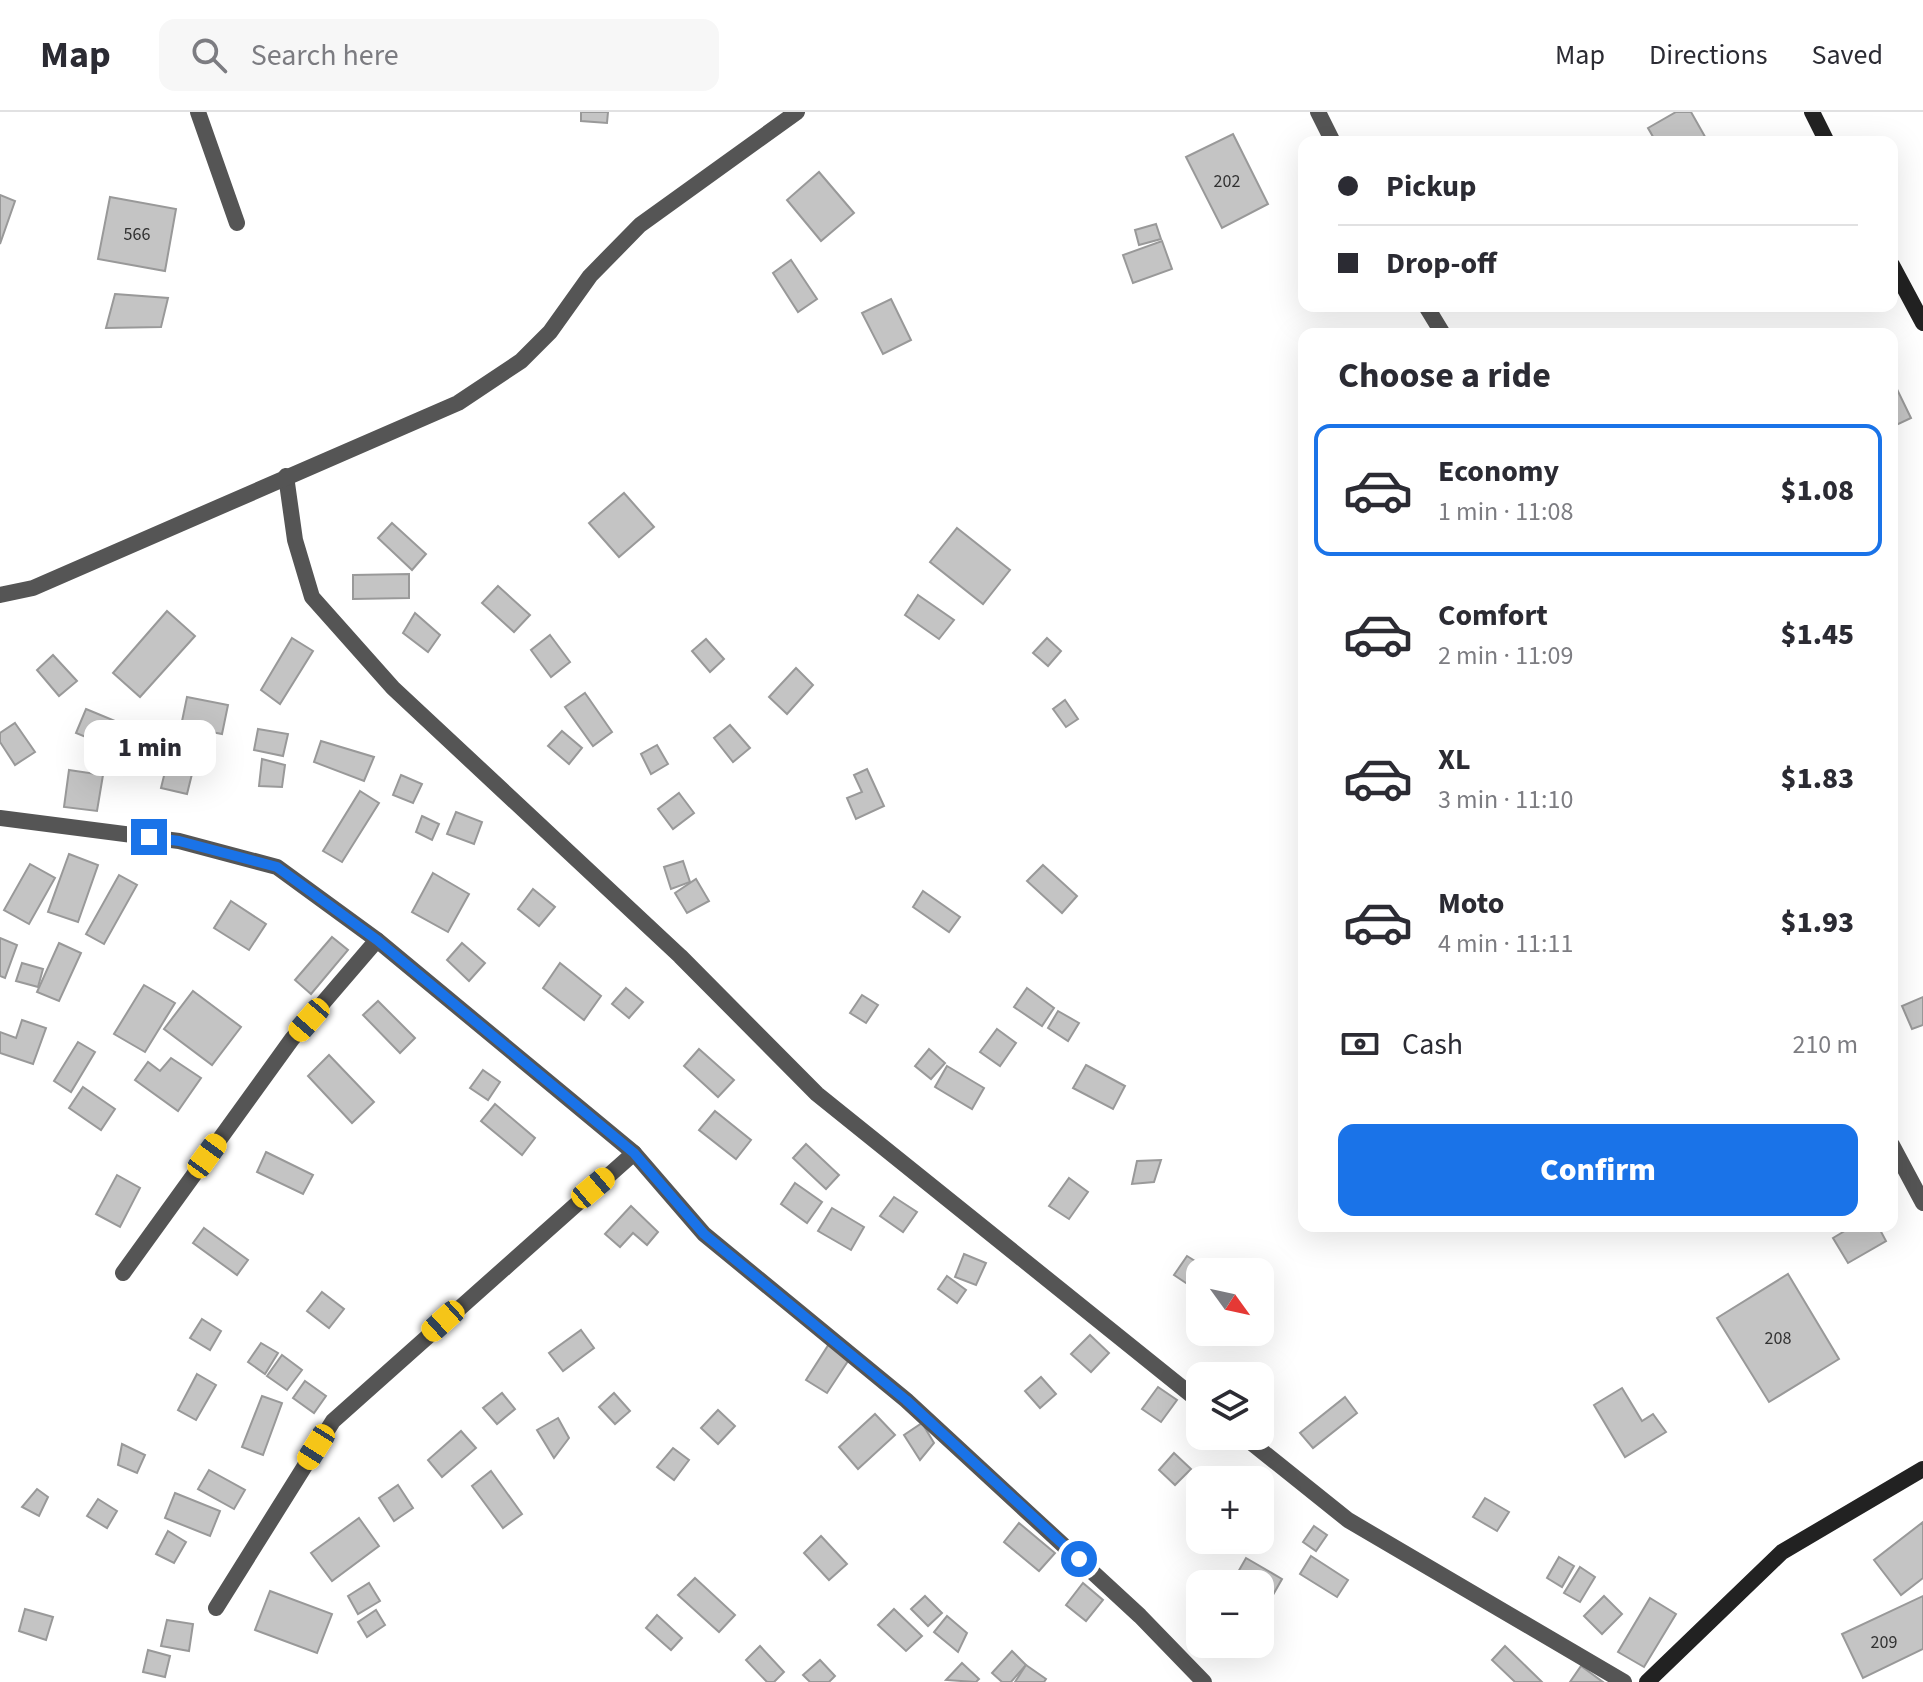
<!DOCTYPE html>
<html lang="en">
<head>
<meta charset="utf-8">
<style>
  body { margin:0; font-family:"Source Sans 3",sans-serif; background:#f7f7f7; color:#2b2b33; height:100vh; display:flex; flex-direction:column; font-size:30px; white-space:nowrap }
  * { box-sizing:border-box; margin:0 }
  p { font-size:26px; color:#7c7c81 }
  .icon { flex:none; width:44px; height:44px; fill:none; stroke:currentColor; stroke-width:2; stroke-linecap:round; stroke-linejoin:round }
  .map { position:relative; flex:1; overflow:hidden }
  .details { position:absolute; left:1298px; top:216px; width:600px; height:904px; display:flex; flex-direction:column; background:#fff; border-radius:16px; box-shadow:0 8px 32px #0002 }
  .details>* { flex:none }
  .top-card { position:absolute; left:1298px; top:24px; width:600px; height:176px; border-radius:16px; box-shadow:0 8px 32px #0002; display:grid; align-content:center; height:176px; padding:0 40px; background:#fff }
  .needle { width:52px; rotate:123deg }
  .fabs { position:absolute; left:1186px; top:1146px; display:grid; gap:16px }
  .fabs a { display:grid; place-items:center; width:88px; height:88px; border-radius:16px; background:#fff; box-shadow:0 8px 32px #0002; font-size:40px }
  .end { position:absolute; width:36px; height:36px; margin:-18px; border:10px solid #1a73e8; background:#fff; box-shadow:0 0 0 4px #fff }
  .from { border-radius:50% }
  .bubble { position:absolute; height:56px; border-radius:16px; background:#fff; box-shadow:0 8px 32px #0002; font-size:26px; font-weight:800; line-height:56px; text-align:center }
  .car { position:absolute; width:24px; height:48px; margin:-24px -12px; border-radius:10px; box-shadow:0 0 6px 2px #0007; background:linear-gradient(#f5c518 24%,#345 0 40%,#f5c518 0 76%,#345 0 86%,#f5c518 0) }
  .top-card b { display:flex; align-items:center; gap:28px; height:76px; font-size:30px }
  .top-card b+b { border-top:2px solid #e1e1e2 }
  .top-card i { width:20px; height:20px; background:#2b2b33 }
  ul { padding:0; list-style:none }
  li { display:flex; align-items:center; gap:24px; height:132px; margin:0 16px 12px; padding:0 24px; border:4px solid transparent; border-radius:16px }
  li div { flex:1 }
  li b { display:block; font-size:30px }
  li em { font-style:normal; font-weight:800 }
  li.on { border-color:#1a73e8 }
  li>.icon { width:72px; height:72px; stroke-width:1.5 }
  h2 { padding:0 40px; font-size:36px; line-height:96px }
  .pay { display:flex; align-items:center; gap:20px; height:88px; padding:0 40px; font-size:30px }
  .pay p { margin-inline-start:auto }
  .primary-button { display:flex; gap:16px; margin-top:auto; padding:16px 40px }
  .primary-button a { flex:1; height:92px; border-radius:16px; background:#1a73e8; color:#fff; font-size:32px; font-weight:800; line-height:92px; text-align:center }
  header { display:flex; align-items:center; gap:48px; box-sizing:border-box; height:112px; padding:0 40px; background:#fff; border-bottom:2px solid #e1e1e2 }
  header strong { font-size:38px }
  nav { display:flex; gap:44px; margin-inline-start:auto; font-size:28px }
  .search { width:560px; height:72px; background:#f7f7f7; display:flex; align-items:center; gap:20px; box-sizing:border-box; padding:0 28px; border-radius:16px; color:#7c7c81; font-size:30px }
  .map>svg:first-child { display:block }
</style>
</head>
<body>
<header>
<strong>Map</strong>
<div class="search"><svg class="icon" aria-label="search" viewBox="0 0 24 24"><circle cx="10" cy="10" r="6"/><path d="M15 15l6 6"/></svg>Search here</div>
<nav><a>Map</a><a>Directions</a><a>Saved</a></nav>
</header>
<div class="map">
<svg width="1923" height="1570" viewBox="0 0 1923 1570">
  <rect width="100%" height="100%" fill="#fff"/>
  <!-- building -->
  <g fill="#c4c4c4" stroke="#999" stroke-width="2">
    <path d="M581 0H608L607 11 581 9Z"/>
    <path d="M1676 0H1691L1708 30H1656L1648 16Z"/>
    <path d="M1233 22 1268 92 1222 116 1186 45Z"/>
    <path d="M819 60 854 101 821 129 787 88Z"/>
    <path d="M0 83 15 89 0 132Z"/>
    <path d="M110 85 176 97 165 159 98 147Z"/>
    <path d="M1156 112 1161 127 1139 133 1135 118Z"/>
    <path d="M1162 129 1172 157 1133 171 1123 143Z"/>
    <path d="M791 148 817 187 798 200 773 161Z"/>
    <path d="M115 182 168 186 161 215 106 216Z"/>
    <path d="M891 187 911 228 883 242 862 201Z"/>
    <path d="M1892 267 1911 306 1892 315Z"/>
    <path d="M624 381 654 415 619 445 589 411Z"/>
    <path d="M392 411 426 442 412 458 378 426Z"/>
    <path d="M957 416 1010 458 983 492 930 450Z"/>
    <path d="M409 462V486L353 487V463Z"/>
    <path d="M498 474 530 503 514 520 482 491Z"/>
    <path d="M918 483 954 508 939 527 905 503Z"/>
    <path d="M167 499 195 524 140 585 113 561Z"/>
    <path d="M415 501 440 523 428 540 403 521Z"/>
    <path d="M550 523 570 550 551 565 531 538Z"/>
    <path d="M292 526 313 539 280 592 261 578Z"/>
    <path d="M1047 526 1061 539 1048 554 1033 541Z"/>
    <path d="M706 527 724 547 710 560 692 539Z"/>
    <path d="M53 543 77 569 59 584 37 558Z"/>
    <path d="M796 556 813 573 787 602 769 585Z"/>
    <path d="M585 581 612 620 593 634 565 595Z"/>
    <path d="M187 585 228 593 222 622 181 614Z"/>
    <path d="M1065 588 1078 607 1066 615 1053 597Z"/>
    <path d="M86 597 120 611 110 635 76 621Z"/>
    <path d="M15 611 35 640 15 653 0 630V621Z"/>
    <path d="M730 613 750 636 733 650 714 626Z"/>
    <path d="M258 617 288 622 283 644 254 638Z"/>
    <path d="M562 619 582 636 569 652 548 634Z"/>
    <path d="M174 623 200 630 187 682 161 676Z"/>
    <path d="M321 629 374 645 364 669 314 650Z"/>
    <path d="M657 633 668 652 651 662 641 642Z"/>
    <path d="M262 647 285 653 282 675 259 674Z"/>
    <path d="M867 657 884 694 856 707 847 686 862 680 854 663Z"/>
    <path d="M69 658 103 663 97 699 64 695Z"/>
    <path d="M401 663 422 672 413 691 393 683Z"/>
    <path d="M360 679 379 691 342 750 323 739Z"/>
    <path d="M679 681 694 701 673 717 658 697Z"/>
    <path d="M456 700 482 710 474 732 447 722Z"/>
    <path d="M422 704 439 712 432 728 416 720Z"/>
    <path d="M69 742 98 753 78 810 48 800Z"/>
    <path d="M683 749 690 770 671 777 664 755Z"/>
    <path d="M30 752 55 766 29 812 4 798Z"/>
    <path d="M1043 753 1077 784 1062 801 1027 769Z"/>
    <path d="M433 761 469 782 448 820 412 800Z"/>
    <path d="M119 763 137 773 104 832 86 822Z"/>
    <path d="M696 767 709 789 687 801 675 781Z"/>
    <path d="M533 777 555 795 539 814 518 797Z"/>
    <path d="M923 779 960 805 949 820 913 795Z"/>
    <path d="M231 789 266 812 249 838 214 816Z"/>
    <path d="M332 825 348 838 311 882 295 868Z"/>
    <path d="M0 826 17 833 5 866 0 864Z"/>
    <path d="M59 831 81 841 59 889 37 880Z"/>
    <path d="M462 831 485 851 469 869 447 848Z"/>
    <path d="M22 851 43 857 38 875 16 869Z"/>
    <path d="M560 851 601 884 584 908 543 876Z"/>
    <path d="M144 873 175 891 145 940 114 922Z"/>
    <path d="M626 876 643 890 629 906 612 892Z"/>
    <path d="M1027 876 1054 896 1042 914 1014 895Z"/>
    <path d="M193 879 241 915 212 953 164 917Z"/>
    <path d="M862 883 878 893 866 911 850 901Z"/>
    <path d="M1923 885V913L1912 917 1902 894Z"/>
    <path d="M378 889 415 926 400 941 363 903Z"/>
    <path d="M1058 899 1079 911 1068 929 1048 916Z"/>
    <path d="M22 908 46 916 33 952 0 941V920L16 926Z"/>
    <path d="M997 917 1016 931 1000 954 980 940Z"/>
    <path d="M78 930 95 940 71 980 54 969Z"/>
    <path d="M699 937 734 968 718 985 684 954Z"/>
    <path d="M929 937 945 951 931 967 915 954Z"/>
    <path d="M329 943 374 990 352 1011 308 964Z"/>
    <path d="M171 946 201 966 178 999 135 968 148 950 160 959Z"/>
    <path d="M1086 953 1125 974 1113 997 1073 976Z"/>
    <path d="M947 954 984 976 972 997 935 975Z"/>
    <path d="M483 958 500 970 488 988 470 976Z"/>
    <path d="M83 975 115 997 101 1018 69 996Z"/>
    <path d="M495 992 535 1026 522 1043 481 1009Z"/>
    <path d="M715 999 751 1028 736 1047 699 1018Z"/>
    <path d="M806 1032 839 1063 826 1077 793 1046Z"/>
    <path d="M266 1040 313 1063 303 1082 257 1060Z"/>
    <path d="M1161 1048 1154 1070 1132 1072 1137 1049Z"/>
    <path d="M117 1063 140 1076 120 1115 96 1102Z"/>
    <path d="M1069 1066 1088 1080 1069 1107 1049 1094Z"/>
    <path d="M795 1071 822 1090 807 1111 781 1092Z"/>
    <path d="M894 1085 917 1100 903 1120 880 1104Z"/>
    <path d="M631 1094 658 1120 647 1133 633 1121 620 1135 605 1122Z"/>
    <path d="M832 1096 864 1115 851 1138 818 1119Z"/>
    <path d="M1853 1114H1878L1886 1129 1848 1151 1833 1126Z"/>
    <path d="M204 1116 248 1148 237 1163 193 1131Z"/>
    <path d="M964 1142 986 1151 976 1173 955 1165Z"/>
    <path d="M1187 1144 1208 1157 1200 1160 1195 1177 1174 1163Z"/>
    <path d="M1788 1162 1839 1247 1769 1290 1717 1206Z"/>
    <path d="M947 1164 966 1178 957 1191 938 1177Z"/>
    <path d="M322 1180 344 1197 329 1216 307 1199Z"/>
    <path d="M202 1207 221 1219 210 1238 190 1226Z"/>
    <path d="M581 1218 594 1236 563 1259 549 1241Z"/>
    <path d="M1090 1223 1109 1241 1091 1260 1071 1242Z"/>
    <path d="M261 1231 278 1241 265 1262 248 1250Z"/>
    <path d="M829 1232 850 1246 827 1281 806 1268Z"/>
    <path d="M282 1243 302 1258 287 1278 267 1264Z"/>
    <path d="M197 1262 216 1273 196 1308 178 1298Z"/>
    <path d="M1041 1265 1056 1282 1040 1296 1025 1279Z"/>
    <path d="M305 1269 326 1284 314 1301 293 1286Z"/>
    <path d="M1158 1275 1177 1288 1161 1310 1142 1297Z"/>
    <path d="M1622 1276 1642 1309 1653 1302 1666 1320 1625 1345 1594 1293Z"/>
    <path d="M502 1281 515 1297 497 1312 483 1296Z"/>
    <path d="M614 1281 630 1299 615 1312 599 1295Z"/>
    <path d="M262 1284 282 1291 263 1343 242 1335Z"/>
    <path d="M1345 1285 1357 1301 1313 1336 1300 1321Z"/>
    <path d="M718 1298 735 1314 718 1332 701 1316Z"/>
    <path d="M875 1302 895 1323 858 1357 839 1335Z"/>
    <path d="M558 1306 569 1326 554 1346 537 1318Z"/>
    <path d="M922 1311 934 1331 920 1348 904 1323Z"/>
    <path d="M461 1319 476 1336 442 1365 428 1348Z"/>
    <path d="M122 1332 145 1343 137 1361 118 1353Z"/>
    <path d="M673 1336 689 1348 674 1368 657 1355Z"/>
    <path d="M1174 1341 1191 1357 1175 1373 1159 1358Z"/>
    <path d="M209 1358 245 1378 234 1397 198 1377Z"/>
    <path d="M491 1359 522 1402 503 1416 472 1374Z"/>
    <path d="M398 1373 413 1396 394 1409 379 1386Z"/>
    <path d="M37 1377 48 1385 39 1404 22 1395Z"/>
    <path d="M175 1381 220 1399 210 1424 165 1406Z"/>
    <path d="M1485 1386 1509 1400 1497 1419 1473 1405Z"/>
    <path d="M98 1387 117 1399 107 1416 87 1404Z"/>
    <path d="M359 1406 379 1434 332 1469 311 1441Z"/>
    <path d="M1923 1410V1466L1901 1483 1874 1448Z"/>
    <path d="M1019 1411 1055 1441 1039 1459 1004 1430Z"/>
    <path d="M1314 1414 1327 1423 1316 1439 1303 1430Z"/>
    <path d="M168 1419 186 1430 174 1451 156 1442Z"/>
    <path d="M821 1424 847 1452 829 1468 804 1441Z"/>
    <path d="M1311 1444 1348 1468 1337 1485 1300 1462Z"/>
    <path d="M1559 1445 1574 1454 1562 1475 1547 1466Z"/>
    <path d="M1246 1446 1282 1467 1270 1488 1260 1482V1472H1243L1234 1467Z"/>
    <path d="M1580 1455 1595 1465 1580 1490 1564 1481Z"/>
    <path d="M695 1466 735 1503 719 1520 678 1483Z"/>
    <path d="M369 1471 380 1489 358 1502 348 1484Z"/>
    <path d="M1083 1471 1103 1488 1086 1509 1066 1493Z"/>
    <path d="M270 1479 332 1502 317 1541 255 1518Z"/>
    <path d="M925 1484 942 1501 928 1514 911 1497Z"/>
    <path d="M1604 1484 1622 1502 1602 1522 1584 1504Z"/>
    <path d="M1923 1484V1537L1863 1566 1842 1522Z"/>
    <path d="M1650 1486 1676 1502 1644 1555 1618 1540Z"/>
    <path d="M25 1497 53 1505 46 1528 19 1519Z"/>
    <path d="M894 1497 922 1524 906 1539 878 1513Z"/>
    <path d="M376 1498 385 1513 367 1525 358 1510Z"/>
    <path d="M657 1503 682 1526 671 1538 646 1516Z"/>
    <path d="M947 1504 967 1521 958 1540 934 1520Z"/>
    <path d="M167 1508 193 1512 189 1539 161 1534Z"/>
    <path d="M760 1534 784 1560 774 1570H767L746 1548Z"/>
    <path d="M1505 1534 1542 1570H1515L1492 1548Z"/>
    <path d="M148 1538 170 1544 165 1565 143 1560Z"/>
    <path d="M1012 1539 1026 1553 1011 1570H1002L992 1561Z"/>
    <path d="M820 1548 835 1564 829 1570H810L803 1563Z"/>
    <path d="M962 1551 979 1567 976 1570 946 1568Z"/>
    <path d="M1026 1553 1046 1567 1044 1570H1015Z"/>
    <path d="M1581 1554 1603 1570H1570Z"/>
  </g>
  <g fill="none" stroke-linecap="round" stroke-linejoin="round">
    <!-- lane -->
    <g stroke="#555" stroke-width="16">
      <path d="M198 0 237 111"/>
      <path d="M123 1161 292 927 377 828"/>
    </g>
    <!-- street -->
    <g stroke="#555" stroke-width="16">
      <path d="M1318 0 1333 30"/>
      <path d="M1426 194 1443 222"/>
      <path d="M286 364 295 428 312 485 393 576 680 844 817 982 1200 1290"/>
      <path d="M0 483 33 476 458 291 521 249 550 220 590 164 640 113 797 0"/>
      <path d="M0 706 179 729 277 755 377 828 634 1041 704 1122 906 1288 1140 1504 1204 1570"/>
      <path d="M1892 1033 1923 1091"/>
      <path d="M1243 1324 1348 1408 1624 1570"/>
      <path d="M216 1496 333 1309 634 1041"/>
    </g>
    <!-- secondary -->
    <g stroke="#222" stroke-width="16">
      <path d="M1812 0 1827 30"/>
      <path d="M1892 153 1923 211"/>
      <path d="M1647 1570 1782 1440 1923 1357"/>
    </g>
  </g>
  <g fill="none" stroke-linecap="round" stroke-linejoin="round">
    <!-- route -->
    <path stroke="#1a73e8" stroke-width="10" d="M149 725 179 729 277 755 377 828 634 1041 704 1122 906 1288 1079 1447"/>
  </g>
  <g text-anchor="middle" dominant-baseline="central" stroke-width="6" stroke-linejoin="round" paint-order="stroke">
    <!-- number labels -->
    <g font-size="18" fill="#313131">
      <text x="1227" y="69">202</text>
      <text x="137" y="122">566</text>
      <text x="1778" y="1226">208</text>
      <text x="1884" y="1530">209</text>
    </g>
  </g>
</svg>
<div class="fabs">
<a><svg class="needle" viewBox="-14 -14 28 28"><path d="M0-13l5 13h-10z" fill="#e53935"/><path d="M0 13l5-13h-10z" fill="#7c7c81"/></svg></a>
<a><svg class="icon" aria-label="layers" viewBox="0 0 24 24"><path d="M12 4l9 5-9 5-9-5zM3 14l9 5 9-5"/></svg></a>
<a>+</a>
<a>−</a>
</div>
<i class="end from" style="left:1079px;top:1447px"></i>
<i class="end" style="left:149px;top:725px"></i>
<div class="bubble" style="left:84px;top:608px;width:132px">1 min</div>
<i class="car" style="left:309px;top:908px;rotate:221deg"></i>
<i class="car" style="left:207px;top:1044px;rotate:36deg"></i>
<i class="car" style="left:593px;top:1076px;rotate:50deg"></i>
<i class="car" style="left:443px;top:1209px;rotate:228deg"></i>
<i class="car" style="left:316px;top:1335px;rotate:212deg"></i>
<div class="top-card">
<b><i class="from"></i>Pickup</b>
<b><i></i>Drop-off</b>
</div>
<section class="details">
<h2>Choose a ride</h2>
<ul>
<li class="on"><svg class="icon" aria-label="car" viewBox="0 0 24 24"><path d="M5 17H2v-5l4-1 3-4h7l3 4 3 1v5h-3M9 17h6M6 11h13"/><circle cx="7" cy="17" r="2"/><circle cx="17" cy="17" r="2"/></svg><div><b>Economy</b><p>1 min · 11:08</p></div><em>$1.08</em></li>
<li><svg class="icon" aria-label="car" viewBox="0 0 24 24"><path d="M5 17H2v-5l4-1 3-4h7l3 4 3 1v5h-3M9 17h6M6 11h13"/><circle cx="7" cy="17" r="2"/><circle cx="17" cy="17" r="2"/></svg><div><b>Comfort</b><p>2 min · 11:09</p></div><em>$1.45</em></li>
<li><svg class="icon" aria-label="car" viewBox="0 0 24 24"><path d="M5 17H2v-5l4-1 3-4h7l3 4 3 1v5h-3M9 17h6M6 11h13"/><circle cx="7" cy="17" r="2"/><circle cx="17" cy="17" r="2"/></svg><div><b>XL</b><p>3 min · 11:10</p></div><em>$1.83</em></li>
<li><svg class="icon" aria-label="car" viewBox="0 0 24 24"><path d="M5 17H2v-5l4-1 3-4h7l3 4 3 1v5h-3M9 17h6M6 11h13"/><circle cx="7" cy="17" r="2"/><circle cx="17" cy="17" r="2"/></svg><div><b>Moto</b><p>4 min · 11:11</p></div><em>$1.93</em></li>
</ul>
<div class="pay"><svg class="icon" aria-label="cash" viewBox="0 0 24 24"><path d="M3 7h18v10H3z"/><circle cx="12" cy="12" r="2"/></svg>Cash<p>210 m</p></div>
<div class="primary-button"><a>Confirm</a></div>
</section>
</div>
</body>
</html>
